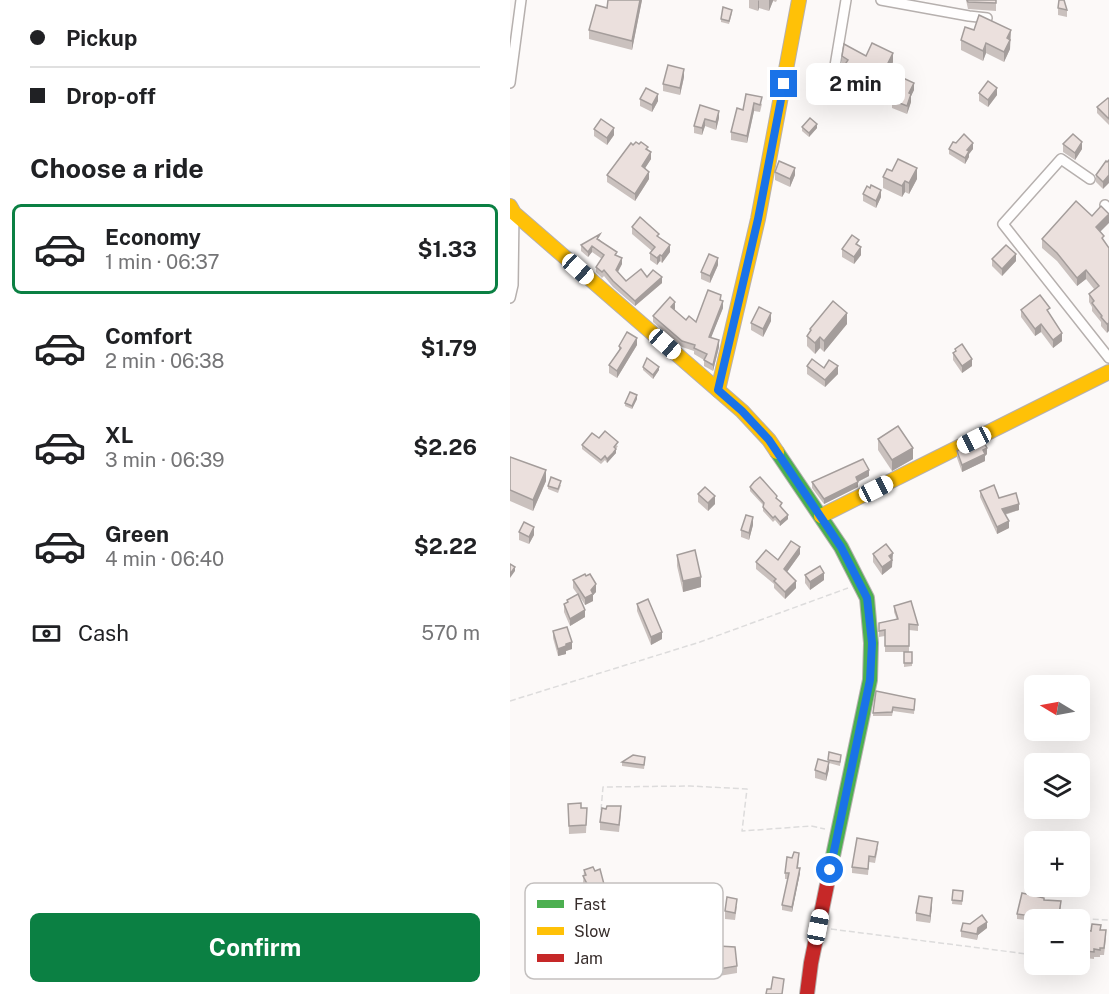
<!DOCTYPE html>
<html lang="en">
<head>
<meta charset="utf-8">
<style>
  body { margin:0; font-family:"Public Sans",sans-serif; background:#f2f2f2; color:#202124; height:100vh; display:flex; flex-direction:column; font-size:22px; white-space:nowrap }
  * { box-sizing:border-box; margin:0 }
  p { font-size:20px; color:#757577 }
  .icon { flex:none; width:33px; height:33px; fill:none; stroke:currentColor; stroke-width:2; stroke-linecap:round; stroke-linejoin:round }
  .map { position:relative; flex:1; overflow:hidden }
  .side { display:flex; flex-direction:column; background:#fff; width:510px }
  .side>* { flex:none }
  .banner { display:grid; align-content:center; height:132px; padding:0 30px; background:#fff }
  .needle { width:39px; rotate:280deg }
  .controls { position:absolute; left:514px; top:675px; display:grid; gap:12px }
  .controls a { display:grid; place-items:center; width:66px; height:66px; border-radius:9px; background:#fff; box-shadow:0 6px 24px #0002; font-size:30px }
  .end { position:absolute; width:27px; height:27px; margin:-14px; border:8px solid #1a73e8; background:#fff; box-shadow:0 0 0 3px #fff }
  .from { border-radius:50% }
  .bubble { position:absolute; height:42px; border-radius:9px; background:#fff; box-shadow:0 6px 24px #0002; font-size:20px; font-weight:700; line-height:42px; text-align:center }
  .car { position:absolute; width:18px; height:36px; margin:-18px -9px; border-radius:8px; box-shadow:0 0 4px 2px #0007; background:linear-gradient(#fff 24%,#345 0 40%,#fff 0 76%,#345 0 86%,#fff 0) }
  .banner b { display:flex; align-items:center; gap:21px; height:57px; font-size:22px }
  .banner b+b { border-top:2px solid #e0e0e0 }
  .banner i { width:15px; height:15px; background:#202124 }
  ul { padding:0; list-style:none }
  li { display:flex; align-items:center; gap:18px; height:90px; margin:0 12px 9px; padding:0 18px; border:3px solid transparent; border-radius:9px }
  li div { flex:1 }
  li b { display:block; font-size:22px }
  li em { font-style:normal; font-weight:700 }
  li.active { border-color:#0b8043 }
  li>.icon { width:54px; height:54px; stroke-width:1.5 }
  h2 { padding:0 30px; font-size:27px; line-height:72px }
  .pay { display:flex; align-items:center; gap:15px; height:66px; padding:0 30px; font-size:22px }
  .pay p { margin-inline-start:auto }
  .cta { display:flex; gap:12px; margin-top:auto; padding:12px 30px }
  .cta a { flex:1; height:69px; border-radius:9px; background:#0b8043; color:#fff; font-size:24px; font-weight:700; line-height:69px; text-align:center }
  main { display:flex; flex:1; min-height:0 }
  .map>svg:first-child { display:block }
</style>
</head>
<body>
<main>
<section class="side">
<div class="banner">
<b><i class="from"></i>Pickup</b>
<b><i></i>Drop-off</b>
</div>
<h2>Choose a ride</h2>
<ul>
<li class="active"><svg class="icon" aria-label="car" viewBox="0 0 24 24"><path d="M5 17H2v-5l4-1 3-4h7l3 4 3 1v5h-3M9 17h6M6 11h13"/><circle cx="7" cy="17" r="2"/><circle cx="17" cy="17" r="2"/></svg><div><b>Economy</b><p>1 min · 06:37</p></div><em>$1.33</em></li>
<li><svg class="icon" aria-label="car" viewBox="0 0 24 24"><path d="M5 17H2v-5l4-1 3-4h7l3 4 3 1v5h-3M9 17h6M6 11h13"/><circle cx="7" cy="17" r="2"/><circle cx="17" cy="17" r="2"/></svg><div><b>Comfort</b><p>2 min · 06:38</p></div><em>$1.79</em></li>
<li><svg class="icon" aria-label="car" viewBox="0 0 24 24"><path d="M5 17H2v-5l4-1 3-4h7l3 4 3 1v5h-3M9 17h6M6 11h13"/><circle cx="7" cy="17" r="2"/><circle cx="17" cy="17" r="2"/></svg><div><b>XL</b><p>3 min · 06:39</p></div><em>$2.26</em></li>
<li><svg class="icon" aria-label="car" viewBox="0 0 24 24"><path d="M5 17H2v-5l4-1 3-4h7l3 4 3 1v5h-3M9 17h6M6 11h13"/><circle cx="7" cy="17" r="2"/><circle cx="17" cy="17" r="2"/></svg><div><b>Green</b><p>4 min · 06:40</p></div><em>$2.22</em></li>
</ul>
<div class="pay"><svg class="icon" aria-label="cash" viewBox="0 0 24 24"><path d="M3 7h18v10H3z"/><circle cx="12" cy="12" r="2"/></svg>Cash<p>570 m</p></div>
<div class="cta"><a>Confirm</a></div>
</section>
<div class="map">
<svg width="599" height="994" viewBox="0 0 599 994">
  <rect width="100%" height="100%" fill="#fcf9f8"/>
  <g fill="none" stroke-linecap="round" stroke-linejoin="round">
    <!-- street casing -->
    <g stroke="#b6b0ae" stroke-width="12">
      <g id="street">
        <path d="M336 0 324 72 336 90 362 98"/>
        <path d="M371 0 459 16 477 18"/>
        <path d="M0 83 11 0"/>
        <path d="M580 179 551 159 493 224 599 358"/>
        <path d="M595 205 599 210"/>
        <path d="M0 298 3 285 4 213"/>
      </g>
    </g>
    <!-- fast casing -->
    <g stroke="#b6b0ae" stroke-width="16">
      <path id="fast" d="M267 452 331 547 357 598 361 643 360 680 320 870"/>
    </g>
    <!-- slow casing -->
    <g stroke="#b6b0ae" stroke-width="16">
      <g id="slow">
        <path d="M0 206 4 213 232 411 259 440 267 452"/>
        <path d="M208 390 248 219 289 0"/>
        <path d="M311 516 599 372"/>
      </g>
    </g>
    <!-- jam casing -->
    <g stroke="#b6b0ae" stroke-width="16">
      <path id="jam" d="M297 994 301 963 320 870"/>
    </g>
    <!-- path -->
    <g stroke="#dddcdc" stroke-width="1.5" stroke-dasharray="6 3" stroke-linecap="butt">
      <path d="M0 701 190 642 338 588"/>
      <path d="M91 810 93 787 180 786 237 789 232 831 301 826 315 829"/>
      <path d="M557 920 558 918 599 920"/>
      <path d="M321 929 525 955"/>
    </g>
    <!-- street -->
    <use href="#street" stroke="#fffefe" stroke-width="9"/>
    <!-- fast -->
    <use href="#fast" stroke="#4caf50" stroke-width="14"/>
    <!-- slow -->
    <use href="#slow" stroke="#ffc107" stroke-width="14"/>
    <!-- jam -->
    <use href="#jam" stroke="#c62828" stroke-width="14"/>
  </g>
  <!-- wall -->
  <g fill="#cac1be">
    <path d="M132 0 122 50 79 39V30Z"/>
    <path d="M239 0H267L266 2 263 1 259 11 249 8 248 11 239 8Z"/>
    <path d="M456 0H486V11L458 9Z"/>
    <path d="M548 8 557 10V17L548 15Z"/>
    <path d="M222 13 219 24 211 22V19Z"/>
    <path d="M464 30 501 39 500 41V49L494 62 476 53 473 61 451 50V40Z"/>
    <path d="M332 56H356L383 62 373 83 364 78 363 81 346 74 339 81 334 75V67L332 66Z"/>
    <path d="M174 77 170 95 153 91V84Z"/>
    <path d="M388 88 404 90 401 96V102L397 114 382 108V100Z"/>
    <path d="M469 93 487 95 478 107 469 101Z"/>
    <path d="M236 94 252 104 250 112 244 111 237 143 221 140V132L233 110Z"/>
    <path d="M130 99 148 101 142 112 130 106Z"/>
    <path d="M599 99V125L587 113V107Z"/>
    <path d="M190 105 209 118 206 130 195 126 192 135 184 133V126Z"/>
    <path d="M292 127 307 128 299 137 292 131Z"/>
    <path d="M84 129 104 135 97 145 84 136Z"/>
    <path d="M446 143 463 149 459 154V157L455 164 439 154V149Z"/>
    <path d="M553 144 572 149 565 160 553 152Z"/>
    <path d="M123 145 138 150 141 159 135 168 139 179 125 201 97 182V175Z"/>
    <path d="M597 162 593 189 586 182V175Z"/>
    <path d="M382 171 407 179 399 194 395 192 392 197 373 188V177Z"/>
    <path d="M265 172 285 175 280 187 265 180Z"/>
    <path d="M360 188 371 197 366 208 353 201V194Z"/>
    <path d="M122 227 149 237 160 252 152 263 150 261 147 265 140 260V253L142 251 122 234Z"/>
    <path d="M590 232 594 241 599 248 597 333 591 326V322L582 311V307L579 302V294L584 289 576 279 567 286 547 261 532 248V239Z"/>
    <path d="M90 239V240L107 256 112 264 108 272 116 281 137 277 152 283 125 306 103 287 94 276 92 278 86 272V267L92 259 82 252 78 257 71 251V245Z"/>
    <path d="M332 249 351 255 344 264 332 257Z"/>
    <path d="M482 259 506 261 492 276 482 266Z"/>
    <path d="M208 265 200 283 191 279V272Z"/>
    <path d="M211 300 213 308 201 337 209 347 203 371 194 366V360L184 354V351L172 347 143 322V316L165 309 164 310 176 320 186 322Z"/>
    <path d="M511 310 540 314 552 341 543 348 531 332 525 336 511 317Z"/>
    <path d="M261 321 253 337 241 330V323Z"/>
    <path d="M337 324 314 352 310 348 305 354 297 346V336L300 332V329Z"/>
    <path d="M127 345 107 378 99 373V365L109 351V346Z"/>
    <path d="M445 349 462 366 452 373 443 360V353L445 352Z"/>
    <path d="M297 366 314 368 328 374 315 387 297 374Z"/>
    <path d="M133 367 149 370 143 379 133 370Z"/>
    <path d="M127 399 122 409 115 406V403Z"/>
    <path d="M89 438 108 446 106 449V453L97 463 95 460 91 464 72 449V445Z"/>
    <path d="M368 439 403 459 382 471 368 450Z"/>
    <path d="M447 451 477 454 475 456V461L452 472 447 458Z"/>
    <path d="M0 457 36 481 23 511 0 501Z"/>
    <path d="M359 476 348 482V487L314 504 302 488V482Z"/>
    <path d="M51 485 48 493 38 489V486Z"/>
    <path d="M240 487 267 499 278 519 270 526 265 520 263 522 253 511V505L240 491Z"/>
    <path d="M470 491 489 498 509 510 495 515 499 528 487 534 470 497Z"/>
    <path d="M188 494 205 504 198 511 188 502Z"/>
    <path d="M243 525 239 540 231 537V530Z"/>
    <path d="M9 532 24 535 19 544 9 540Z"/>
    <path d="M290 554 277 572 286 588 275 599 264 588V584L246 569V562L268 560Z"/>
    <path d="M363 554 383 560 382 561V567L372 575 363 562Z"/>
    <path d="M167 555 191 587 173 592 167 566Z"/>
    <path d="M295 575 314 580 300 590 295 583Z"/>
    <path d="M63 580 86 592 83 595V601L75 605 70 597 75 617 60 626 54 612V604L57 603V600L68 595 63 588Z"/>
    <path d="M127 604 152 639 141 645 127 611Z"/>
    <path d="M384 606 408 625V631L399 630V652H402V666L394 667V652H395H375V636L369 637V623L387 620 384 612Z"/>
    <path d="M43 631 62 649 56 651V654L48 656 43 638Z"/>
    <path d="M405 699 404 714 383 711 382 716H363V713Z"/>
    <path d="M331 758 330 766 319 763V769L316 781 305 778V770L318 762V760Z"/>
    <path d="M135 760 134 769 112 766V762Z"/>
    <path d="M58 804 71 808H77L76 833 59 834Z"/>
    <path d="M111 814 109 832 90 830V822Z"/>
    <path d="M368 848 365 863 359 862 358 875 342 873V867Z"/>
    <path d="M289 858 288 868 290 873 282 912 272 910V905L278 879H275V873Z"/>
    <path d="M74 870 95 895 82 900 73 883Z"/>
    <path d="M443 890 453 891 452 905 442 904Z"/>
    <path d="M135 897 134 910H131L130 914 117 912V905Z"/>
    <path d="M534 900 551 906 549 920H525V921L507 919V914Z"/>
    <path d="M227 906 225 920 215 919V911Z"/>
    <path d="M422 906 420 923 406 921V913Z"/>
    <path d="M477 928 468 935 467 940 451 937V931Z"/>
    <path d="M591 930 596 938 594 955H590V957H584V959L575 958V951L581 931Z"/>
    <path d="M192 945 227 966V973L209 976 207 963 191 961Z"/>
  </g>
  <!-- shaded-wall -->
  <g fill="#a49d9b">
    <path d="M130 0H132L122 50V41Z"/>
    <path d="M249 0V8L248 11V1Z"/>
    <path d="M259 0H263V1L259 11Z"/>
    <path d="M501 30 500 49 494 62V52L497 38Z"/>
    <path d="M476 43V53L473 61V51Z"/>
    <path d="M383 53V62L373 83V73Z"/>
    <path d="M346 64V74L339 81V72Z"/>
    <path d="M174 69V77L170 95V88Z"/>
    <path d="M364 69V78L363 81V72Z"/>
    <path d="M404 83V90L401 96V102L397 114 399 93Z"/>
    <path d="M487 88V95L478 107V100Z"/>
    <path d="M148 94V101L142 112V105Z"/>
    <path d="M244 103V111L237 143V136Z"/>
    <path d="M209 111V118L206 130V122Z"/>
    <path d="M195 119V126L192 135V128Z"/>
    <path d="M307 124V128L299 137V133Z"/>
    <path d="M104 128V135L97 145V138Z"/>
    <path d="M572 142V149L565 160V153Z"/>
    <path d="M463 143V149L459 154V157L455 164V158L457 150Z"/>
    <path d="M141 152V159L132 173V166Z"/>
    <path d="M285 168V175L280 187V179Z"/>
    <path d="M407 168V179L399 194V183Z"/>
    <path d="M139 172V179L125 201V194Z"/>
    <path d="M599 175V183L593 189V182Z"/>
    <path d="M395 181V192L392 197V186Z"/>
    <path d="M371 190V197L366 208V201Z"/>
    <path d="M599 214V223L586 236V227Z"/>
    <path d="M160 245V252L152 263V256Z"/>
    <path d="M82 246V252L78 257V252Z"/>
    <path d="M351 247V255L344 264V257Z"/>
    <path d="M506 254V261L492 276V269Z"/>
    <path d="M150 255V261L147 265V258Z"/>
    <path d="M112 258V264L106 275V270Z"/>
    <path d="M208 258V265L200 283V276Z"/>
    <path d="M576 270V279L567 286V278Z"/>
    <path d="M152 277V283L125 306V301Z"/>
    <path d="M213 301V308L199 343V337Z"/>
    <path d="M165 302V309L161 314V307Z"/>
    <path d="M261 313V321L253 337V329Z"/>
    <path d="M337 313V324L314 352V341Z"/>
    <path d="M599 323V331L597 333V324Z"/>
    <path d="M531 324V332L525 336V329Z"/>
    <path d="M552 333V341L543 348V340Z"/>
    <path d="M310 337V348L305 354V343Z"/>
    <path d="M127 338V345L107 378V371Z"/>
    <path d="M209 340V347L203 371V365Z"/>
    <path d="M462 359V366L452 373V366Z"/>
    <path d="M328 366V374L315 387V380Z"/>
    <path d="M149 367V370L143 379V375Z"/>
    <path d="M127 395V399L122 409V406Z"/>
    <path d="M403 448V459L382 471V460Z"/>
    <path d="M477 448V454L475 456V461L452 472V465Z"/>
    <path d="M106 449V453L97 463V459Z"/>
    <path d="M36 470V481L23 511V500Z"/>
    <path d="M359 470V476L347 482H348V487L314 504V499L346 477Z"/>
    <path d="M205 496V504L198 511V503Z"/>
    <path d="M509 504V510L492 515V509Z"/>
    <path d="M278 515V519L270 526V522Z"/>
    <path d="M243 517V525L239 540V533Z"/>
    <path d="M499 521V528L487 534V527Z"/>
    <path d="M24 527V535L19 544V537Z"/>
    <path d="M290 547V554L274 576V569Z"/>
    <path d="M383 553 382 567 372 575V567L379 556Z"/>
    <path d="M5 567V571L0 578V574Z"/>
    <path d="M314 573V580L300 590V582Z"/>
    <path d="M191 577V587L173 592V581Z"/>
    <path d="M286 581V588L275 599V592Z"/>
    <path d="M86 584V592L83 595V601L75 605V598Z"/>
    <path d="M75 610V617L60 626V619Z"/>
    <path d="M152 632V639L141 645V637Z"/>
    <path d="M62 642V649L56 651V654L48 656V649L56 644Z"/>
    <path d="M319 762V769L316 781V774Z"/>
    <path d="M290 868V873L282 912V907Z"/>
    <path d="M95 888V895L82 900V893Z"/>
    <path d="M422 898V906L420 923V916Z"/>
    <path d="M477 922V928L468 935 467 940 468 928Z"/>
  </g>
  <!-- building -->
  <g fill="#ebe0dd" stroke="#a49d9b" stroke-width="1.5">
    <path d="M98 0H130L122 41 79 30 86 5 97 8Z"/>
    <path d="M457 0H486V3L458 2Z"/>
    <path d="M549 0H554L557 10 548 8Z"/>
    <path d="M213 7 222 10 219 21 211 19Z"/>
    <path d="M469 15 501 30 497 38 500 40 494 52 476 43 473 51 451 40 455 27 464 30Z"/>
    <path d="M362 43 383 53 373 73 364 69 363 72 346 64 339 72 334 66 338 60 332 56 334 44 356 56Z"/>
    <path d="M158 65 174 69 170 88 153 84Z"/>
    <path d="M393 78 404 83 399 93 401 94 397 106 382 100 383 87 388 88Z"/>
    <path d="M478 81 487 88 478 100 469 93Z"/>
    <path d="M136 88 148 94 142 105 130 99Z"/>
    <path d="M236 94 252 97 250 105 244 103 237 136 221 132 227 108 233 110Z"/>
    <path d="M598 98 599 99V119L587 107Z"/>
    <path d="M190 105 209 111 206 122 195 119 192 128 184 126Z"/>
    <path d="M300 118 307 124 299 133 292 127Z"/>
    <path d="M91 119 104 128 97 138 84 129Z"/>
    <path d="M454 134 463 143 457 150 459 151 455 158 439 149 443 142 446 143Z"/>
    <path d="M563 134 572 142 565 153 553 144Z"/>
    <path d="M126 142 129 144 131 142 138 147 136 149 141 152 132 166 139 172 125 194 97 175 121 143 123 145Z"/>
    <path d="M388 159 407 168 399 183 395 181 392 186 373 177 377 169 382 171Z"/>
    <path d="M599 160V175L593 182 586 175 596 161 597 162Z"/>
    <path d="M269 161 285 168 280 179 265 172Z"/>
    <path d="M361 185 371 190 366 201 353 194 357 186 360 188Z"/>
    <path d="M566 201 582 216 591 206 599 214 586 227 594 236 592 238 599 248V323L597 324 591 317 592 316 582 303 584 301 579 294 589 286 576 270 567 278 547 253 532 239Z"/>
    <path d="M130 217 149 234 147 236 160 245 152 256 150 255 147 258 140 253 145 247 122 227Z"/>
    <path d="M90 234 87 239 107 252 105 255 112 258 106 270 116 281 131 269 137 277 143 270 152 277 125 301 103 281 94 270 92 272 86 267 94 255 82 246 78 252 71 245Z"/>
    <path d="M342 235 349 240 346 244 351 247 344 257 332 249Z"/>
    <path d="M496 245 506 254 492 269 482 259Z"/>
    <path d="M199 254 208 258 200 276 191 272Z"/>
    <path d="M198 290 211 295 210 300 213 301 199 337 209 340 203 365 194 360 197 354 184 348 185 345 172 341 143 316 160 297 165 302 161 307 176 320 179 316 186 322Z"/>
    <path d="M530 295 540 308 537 310 552 333 543 340 531 324 525 329 511 310Z"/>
    <path d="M323 301 337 313 314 341 310 337 305 343 297 336 301 330 300 329Z"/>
    <path d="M249 307 261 313 253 329 241 323Z"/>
    <path d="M117 332 127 338 107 371 99 365 111 348 109 346Z"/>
    <path d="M452 344 462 359 452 366 443 353 446 351 445 349Z"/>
    <path d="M137 358 149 367 143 375 133 367Z"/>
    <path d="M302 359 314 368 319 360 328 366 315 380 297 366Z"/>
    <path d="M120 392 127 395 122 406 115 403Z"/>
    <path d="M388 426 403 448 382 460 368 439Z"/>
    <path d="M95 431 108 442 104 447 106 449 103 453 97 459 95 456 91 460 72 445 82 433 89 438Z"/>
    <path d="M472 439 477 448 473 450 475 454 452 465 447 451Z"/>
    <path d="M0 457 36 470 23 500 0 490Z"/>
    <path d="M353 459 359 470 346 477 348 482 314 499 302 482Z"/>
    <path d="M41 477 51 481 48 489 38 486Z"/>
    <path d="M250 477 267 496 266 498 272 503 270 506 278 515 270 522 265 516 263 518 253 507 254 503 240 487 244 482Z"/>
    <path d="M484 485 489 498 506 493 509 504 492 509 499 521 487 527 470 491Z"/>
    <path d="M195 487 205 496 198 503 188 494Z"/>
    <path d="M236 515 243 517 239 533 231 530Z"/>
    <path d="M14 522 24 527 19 537 9 532Z"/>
    <path d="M281 541 290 547 274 569 286 581 275 592 264 581 266 579 246 562 256 550 268 560Z"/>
    <path d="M376 544 383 553 379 556 382 560 372 567 363 554Z"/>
    <path d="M185 550 191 577 173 581 167 555Z"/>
    <path d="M0 564 5 567 0 574Z"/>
    <path d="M310 566 314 573 300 582 295 575Z"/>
    <path d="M75 574 76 576 80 574 86 584 81 590 83 594 75 598 63 580Z"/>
    <path d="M68 594 75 610 60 619 54 604 58 602 57 600Z"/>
    <path d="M138 599 152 632 141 637 127 604Z"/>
    <path d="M401 601 408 625 399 624V646H375V630L369 631V623L388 619 384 606Z"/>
    <path d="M57 627 62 642 56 644V646L48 649 43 631Z"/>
    <rect x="394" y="652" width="8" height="11"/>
    <path d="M366 691 405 699 404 710 383 707 382 712 363 713Z"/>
    <path d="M319 752 331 755 330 762 318 760Z"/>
    <path d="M123 755 135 757 134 765 112 762Z"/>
    <path d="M308 759 319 762 316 774 305 770Z"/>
    <path d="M71 803V808H77L76 825 59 826 58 804Z"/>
    <path d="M97 806H111L109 825 90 822 92 808 96 809Z"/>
    <path d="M347 838 368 842 365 857 359 856 358 869 342 867Z"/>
    <path d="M284 852 289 853 287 868H290L282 907 272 905 279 873H275L277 857 282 858Z"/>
    <path d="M83 867 85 871 90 869 95 888 82 893 73 876 76 875 74 870Z"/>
    <path d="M443 890 453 891 452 901 442 900Z"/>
    <path d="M512 893 534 898V900L551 901 548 920 507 914Z"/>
    <path d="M409 896 422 898 420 916 406 913Z"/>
    <path d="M217 897 227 899 225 913 215 911Z"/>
    <path d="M472 915 477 922 468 928 467 934 451 931 453 923 460 924Z"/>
    <path d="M582 924 591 925 590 930H596L594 948H590V950L584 949V952L575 951 577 930 581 931Z"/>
    <path d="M192 945 225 947 227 966 209 969 207 956 191 955Z"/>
    <path d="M263 977 274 979 272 994H256L257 989H261Z"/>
  </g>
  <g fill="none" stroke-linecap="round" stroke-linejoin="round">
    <!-- route -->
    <path stroke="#1a73e8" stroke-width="8" d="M274 84 248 219 208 390 232 411 259 440 331 547 357 598 362 643 360 680 320 870"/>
  </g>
  <!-- legend -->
  <rect x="15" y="883" width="198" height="96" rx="9" fill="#fff" stroke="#c3c0bf" stroke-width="1.5"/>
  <rect x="27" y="900" width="27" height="8" fill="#4caf50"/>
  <rect x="27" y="927" width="27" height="8" fill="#ffc107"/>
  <rect x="27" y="954" width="27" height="8" fill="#c62828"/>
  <g font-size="16" fill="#372d2b">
    <text x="64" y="910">Fast</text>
    <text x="64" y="937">Slow</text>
    <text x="64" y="964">Jam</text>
  </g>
</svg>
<div class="controls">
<a><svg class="needle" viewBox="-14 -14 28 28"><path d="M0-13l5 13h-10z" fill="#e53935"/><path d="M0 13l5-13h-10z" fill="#757577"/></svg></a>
<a><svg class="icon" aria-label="layers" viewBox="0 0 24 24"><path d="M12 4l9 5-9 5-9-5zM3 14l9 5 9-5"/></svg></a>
<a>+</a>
<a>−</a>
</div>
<i class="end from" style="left:320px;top:870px"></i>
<i class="end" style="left:274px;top:84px"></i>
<div class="bubble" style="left:296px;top:63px;width:99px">2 min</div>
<i class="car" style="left:68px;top:269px;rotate:132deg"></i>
<i class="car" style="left:155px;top:344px;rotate:131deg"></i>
<i class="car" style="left:464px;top:440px;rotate:243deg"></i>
<i class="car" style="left:366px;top:489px;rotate:63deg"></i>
<i class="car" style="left:308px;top:927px;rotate:11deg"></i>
</div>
</main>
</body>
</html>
